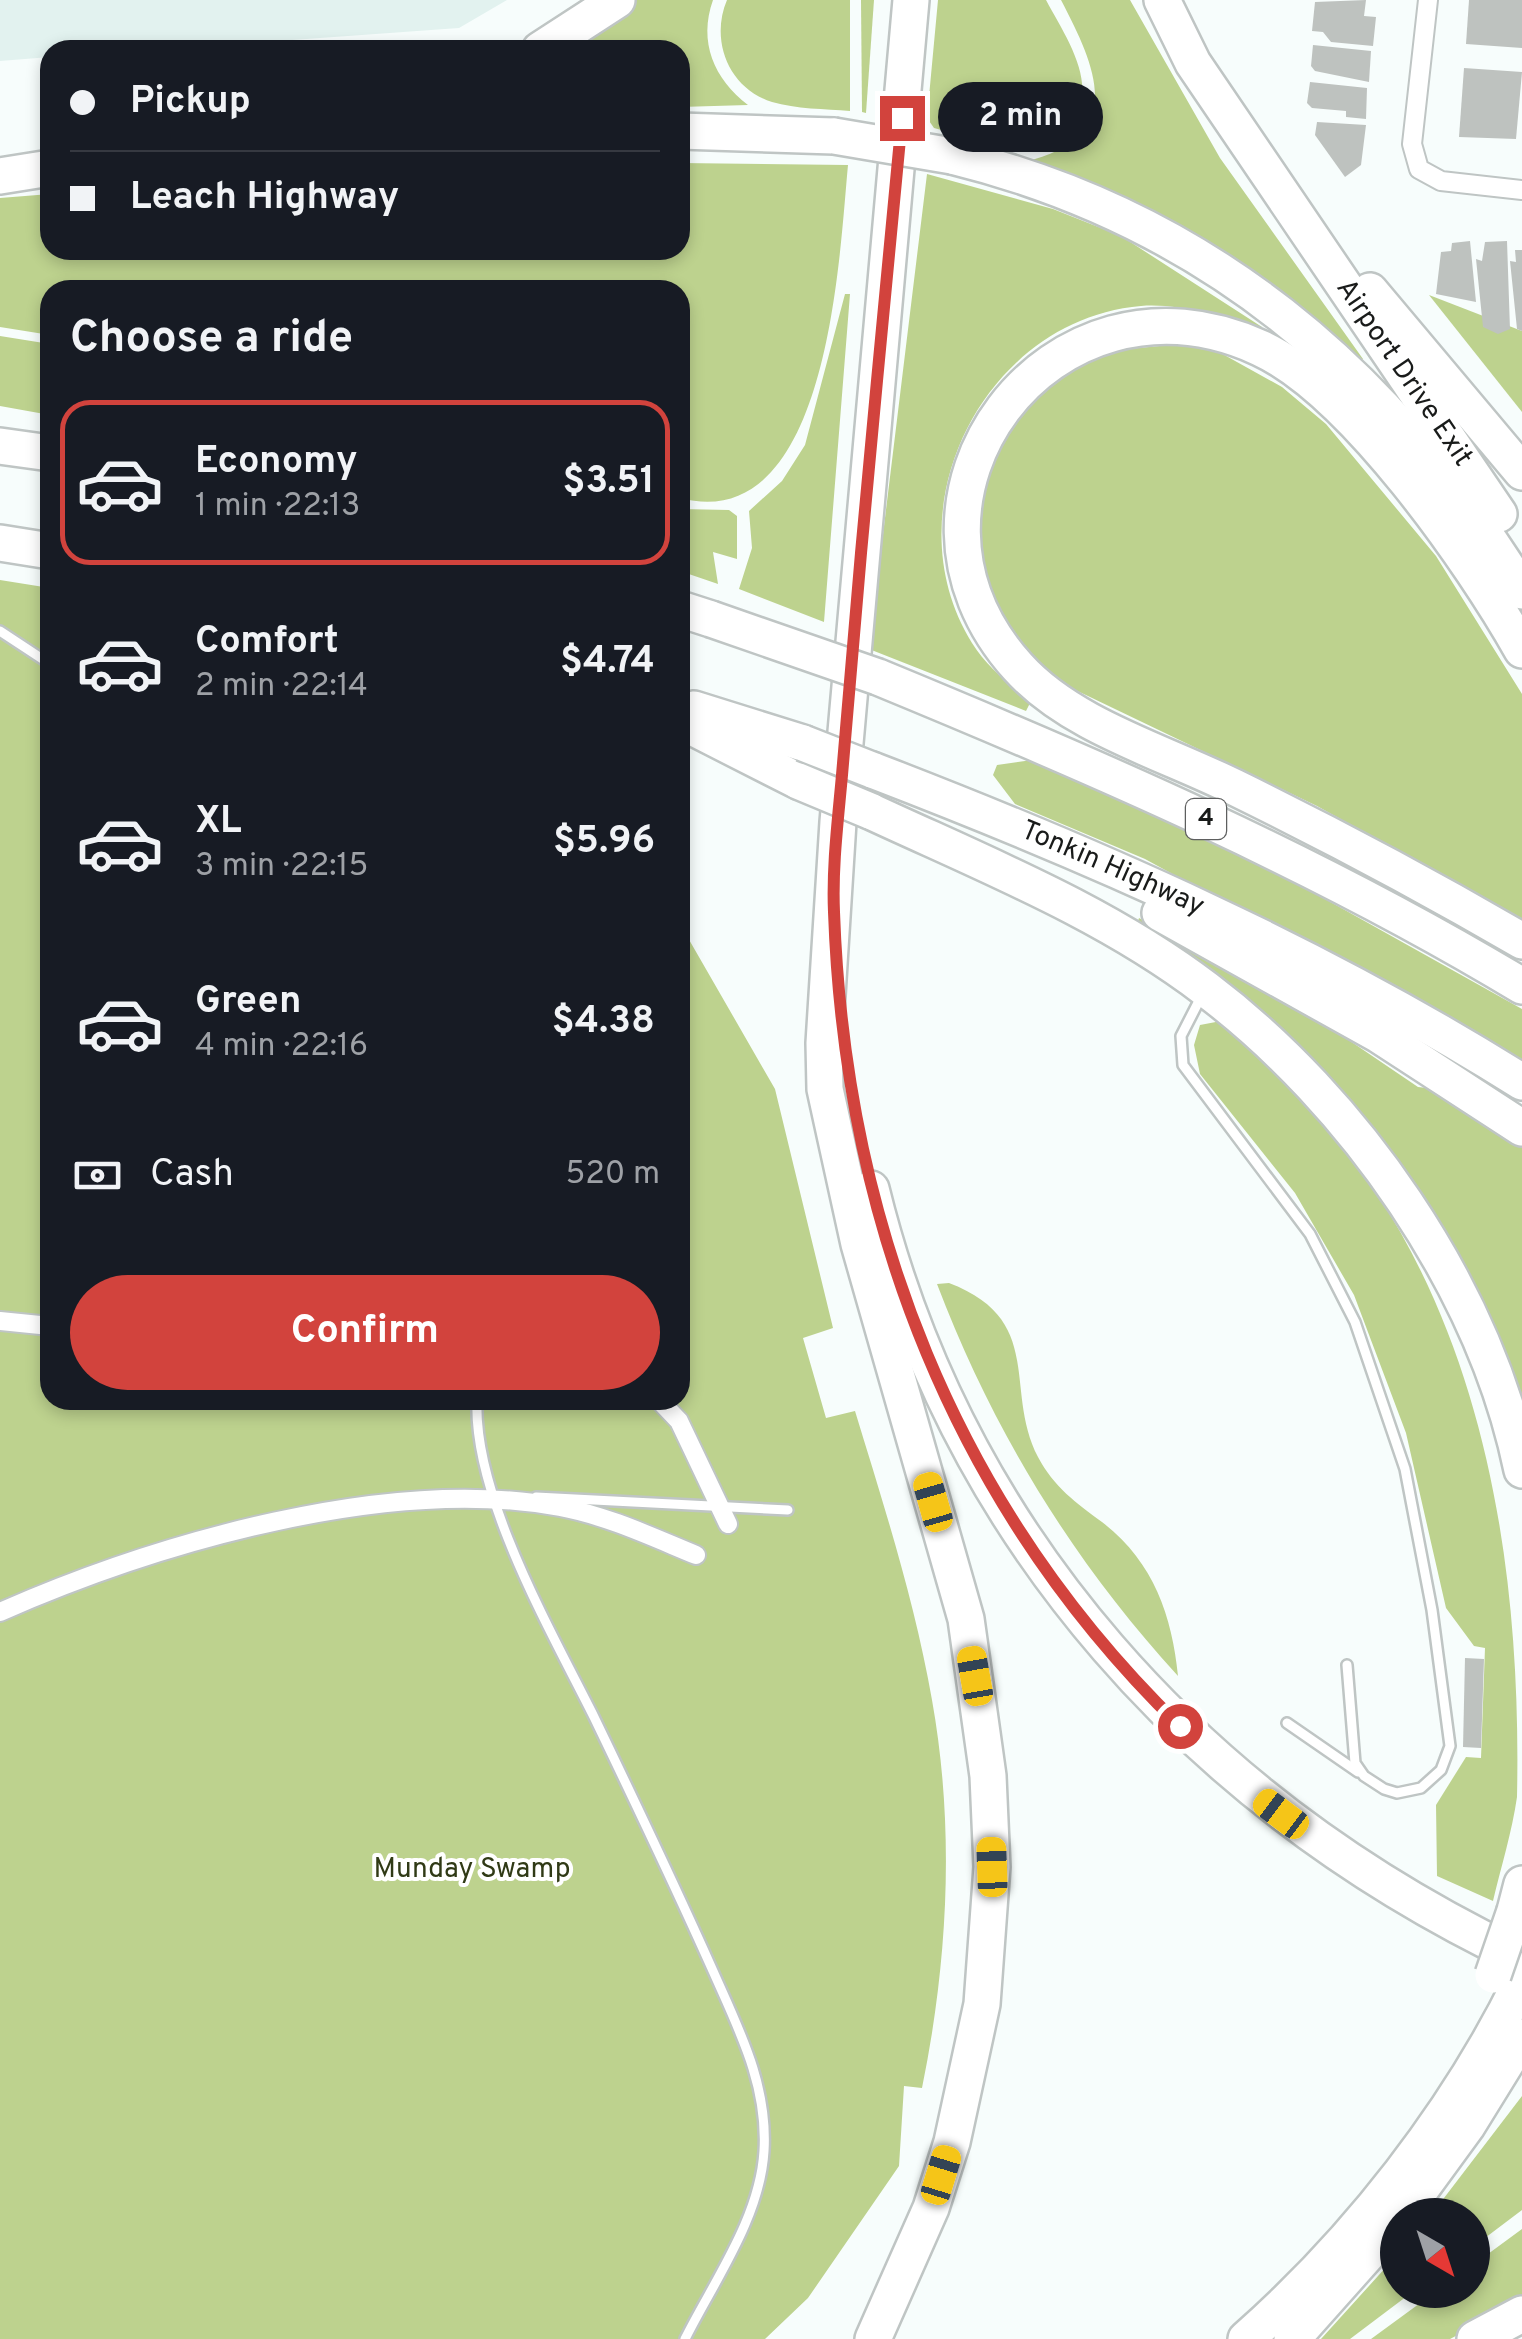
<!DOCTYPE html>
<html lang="en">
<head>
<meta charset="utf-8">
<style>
  body { margin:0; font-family:Overpass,sans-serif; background:#20242c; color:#f1f3f6; height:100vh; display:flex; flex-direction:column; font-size:38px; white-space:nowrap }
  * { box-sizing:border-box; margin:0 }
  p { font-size:32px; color:#9ea1a6 }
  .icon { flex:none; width:55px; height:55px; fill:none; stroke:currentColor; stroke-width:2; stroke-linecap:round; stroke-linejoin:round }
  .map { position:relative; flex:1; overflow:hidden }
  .drawer { position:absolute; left:40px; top:280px; width:650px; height:1130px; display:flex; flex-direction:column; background:#171b24; border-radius:30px; box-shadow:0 5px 15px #0003 }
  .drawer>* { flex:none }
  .guide { position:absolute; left:40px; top:40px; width:650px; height:220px; border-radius:30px; box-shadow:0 5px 15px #0003; display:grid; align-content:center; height:220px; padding:0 30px; background:#171b24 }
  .needle { width:65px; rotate:141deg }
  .tools { position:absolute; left:1380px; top:2198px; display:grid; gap:20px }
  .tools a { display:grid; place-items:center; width:110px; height:110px; border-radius:50%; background:#171b24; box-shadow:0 5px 15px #0003; font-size:50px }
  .end { position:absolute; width:45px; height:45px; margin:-22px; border:12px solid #d2433d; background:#fff; box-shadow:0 0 0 5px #fff }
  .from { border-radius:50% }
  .bubble { position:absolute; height:70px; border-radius:35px; background:#171b24; box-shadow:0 5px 15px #0003; font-size:32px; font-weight:700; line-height:70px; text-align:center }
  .car { position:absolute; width:30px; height:60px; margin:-30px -15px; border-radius:12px; box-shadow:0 0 8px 2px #0007; background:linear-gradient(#f5c518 24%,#345 0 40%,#f5c518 0 76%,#345 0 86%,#f5c518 0) }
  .guide b { display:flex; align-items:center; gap:35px; height:95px; font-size:38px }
  .guide b+b { border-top:2px solid #363941 }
  .guide i { width:25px; height:25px; background:#f1f3f6 }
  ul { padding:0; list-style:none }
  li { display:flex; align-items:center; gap:30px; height:165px; margin:0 20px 15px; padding:0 10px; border:5px solid transparent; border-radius:30px }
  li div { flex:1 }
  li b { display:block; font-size:38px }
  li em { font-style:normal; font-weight:700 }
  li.active { border-color:#d2433d }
  li>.icon { width:90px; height:90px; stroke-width:1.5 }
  h2 { padding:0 30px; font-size:45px; line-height:120px }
  .pay { display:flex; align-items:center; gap:25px; height:110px; padding:0 30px; font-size:38px }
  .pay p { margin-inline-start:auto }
  .action { display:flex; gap:20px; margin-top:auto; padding:20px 30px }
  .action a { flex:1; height:115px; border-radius:60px; background:#d2433d; color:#fff; font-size:40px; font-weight:700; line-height:115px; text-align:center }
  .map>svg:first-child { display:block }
</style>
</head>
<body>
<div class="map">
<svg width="1522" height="2339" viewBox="0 0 1522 2339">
  <rect width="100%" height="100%" fill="#f7fdfc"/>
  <!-- built -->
  <path fill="#e2f2ef" d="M0 0H507L459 28 152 50H50V57L0 61Z"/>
  <!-- green -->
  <g fill="#bdd28e">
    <path d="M634 0H713C698 42 714 79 748 105L680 107V50H563Z"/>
    <path d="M727 0H850V111C825 109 796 109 772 102 728 88 710 40 727 0Z"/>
    <path d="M861 0H874L866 113 862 112Z"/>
    <path d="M938 0H1046C1068 41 1107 95 1061 134 1049 144 1033 150 1018 149 990 147 961 135 934 128L927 118Z"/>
    <path d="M1061 0H1130L1220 158 1363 359 1358 363 1024 162C1128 137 1097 69 1061 0Z"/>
    <path d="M680 163 848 165C839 258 829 537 680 498V290H50V335L0 327V198L50 194V250H680Z"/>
    <path d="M927 174 1053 209 1121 236 1262 327 1259 332C1221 318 1182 303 1141 306 985 319 889 509 972 643 987 667 1009 684 1031 701L1026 711 869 649Z"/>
    <path d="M845 294H850L824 622 739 589 752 548 749 511 782 481 805 445Z"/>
    <path d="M1429 295 1522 331V412Z"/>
    <path d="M0 336 50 344V415L0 406Z"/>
    <path d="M1201 342 1282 387 1326 424 1436 556 1522 694V920L1317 806 1065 685 1043 672 993 610 975 529 979 495 1005 426 1086 353Z"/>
    <path d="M680 509 729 510 737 516V559L713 552 718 584 680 571Z"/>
    <path d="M0 580 50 588V1400H680V924L775 1089 833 1328 803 1338 826 1418 855 1411C884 1506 915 1602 932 1700 955 1828 948 1961 922 2088L904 2086 899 2166 808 2298 765 2339H0Z"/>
    <path d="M1032 760 1275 871 1522 1009V1065L1145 859 1015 804 993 775 997 765Z"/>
    <path d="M1139 918 1300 1007 1418 1087 1436 1089 1522 1146V1418L1435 1221 1135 930Z"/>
    <path d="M1221 1021C1256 1054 1293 1086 1324 1123 1482 1307 1522 1558 1517 1797 1512 1832 1501 1867 1493 1901L1437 1876 1436 1805 1466 1757 1481 1758 1485 1648 1474 1646 1446 1608 1406 1433 1354 1295 1295 1193 1200 1074 1194 1045 1200 1025Z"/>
    <path d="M949 1283C1046 1320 1003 1389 1038 1457 1054 1487 1076 1503 1102 1522 1153 1561 1172 1615 1178 1676 1072 1560 993 1431 937 1284Z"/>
    <path d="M1522 2096V2210L1473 2247 1472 2215H1431Z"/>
    <path d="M1522 2229V2301L1450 2339H1371L1438 2290H1472L1473 2265Z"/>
    <path d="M1397 2255 1398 2290H1415L1350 2339H1321Z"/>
  </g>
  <!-- building -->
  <g fill="#bec2bf">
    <path d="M1366 0 1364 16 1376 17 1373 46 1331 42 1323 32 1312 31 1315 2Z"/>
    <path d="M1469 0H1522V48L1466 44Z"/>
    <path d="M1313 45 1371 51 1369 82 1315 71 1311 66Z"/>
    <path d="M1464 68 1522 72 1516 139 1459 137Z"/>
    <path d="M1310 82 1367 88 1366 119 1346 117V111L1312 108 1307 103Z"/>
    <path d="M1317 122 1366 125 1361 165 1345 177 1315 135Z"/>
    <path d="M1470 241 1476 302 1436 294 1441 252 1451 251 1452 243Z"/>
    <path d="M1507 241 1510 329 1498 334 1483 327 1476 259 1482 261 1485 242Z"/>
    <path d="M1515 250H1522V331L1517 329 1510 261 1516 262Z"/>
    <path d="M1465 1658 1484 1659 1481 1748 1463 1747Z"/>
  </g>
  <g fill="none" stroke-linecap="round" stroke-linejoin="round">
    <!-- service casing -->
    <g stroke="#bfc5c4" stroke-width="14">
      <g id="service">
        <path d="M0 631 50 664"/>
        <path d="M1202 995 1181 1036 1183 1065 1310 1234 1355 1322 1405 1469 1432 1610 1450 1746 1441 1770 1421 1788 1397 1793 1384 1789 1364 1776 1355 1763 1347 1665"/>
        <path d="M477 1400C473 1496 551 1631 594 1717 635 1802 675 1886 713 1971 739 2030 768 2085 764 2151 760 2218 714 2281 685 2339"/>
        <path d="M536 1497 788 1510"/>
        <path d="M1287 1723 1358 1772"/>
      </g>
    </g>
    <!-- minor casing -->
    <g stroke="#bfc5c4" stroke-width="22">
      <g id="minor">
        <path d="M1428 0 1412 144 1419 169 1441 181 1522 190"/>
        <path d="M0 1321 50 1326"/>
        <path d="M659 1400 679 1421 728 1524"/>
        <path d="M0 1612C157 1543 389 1475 560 1507 608 1516 652 1537 696 1555"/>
      </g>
    </g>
    <!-- motorway casing -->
    <g stroke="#bfc5c4" stroke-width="40">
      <g id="motorway">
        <path id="s1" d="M1162 0 1193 63 1499 514"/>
        <path d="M540 50 617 0"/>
        <path d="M680 131 834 136"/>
        <path d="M952 156C1205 218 1387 372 1522 591"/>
        <path d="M0 176 50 168"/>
        <path d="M1370 291 1522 472"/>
        <path d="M0 446 50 453"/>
        <path d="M0 543 50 551"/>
        <path d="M680 609 711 619"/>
        <path d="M1522 650C1472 561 1353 391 1260 348 1051 252 866 499 1018 667 1071 726 1164 752 1234 787 1332 835 1428 886 1522 941"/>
        <path d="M878 677C1099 768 1318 863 1522 986"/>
        <path d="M694 709 803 743"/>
        <path d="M680 721 798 781"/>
        <path id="s2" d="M872 770C1096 856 1319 954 1522 1082"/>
        <path d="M870 811C984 864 1105 912 1206 989 1354 1101 1484 1286 1522 1470"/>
        <path d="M1160 913 1379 1035 1522 1128"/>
        <path d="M871 1189C957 1540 1200 1805 1522 1958"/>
        <path d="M1515 1911 1522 1884"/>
        <path d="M1402 2215 1467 2126 1522 2037"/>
        <path d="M873 2339 931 2208 952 2142 982 2004 992 1867 988 1776 966 1619 859 1244 825 1089 824 1043 838 822 911 0"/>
        <path d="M1246 2339C1357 2241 1457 2113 1522 1980"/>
        <path d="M1292 2339 1398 2220"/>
        <path d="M1475 2339 1522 2314"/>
      </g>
    </g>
    <!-- service -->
    <use href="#service" stroke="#fff" stroke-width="9"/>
    <!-- minor -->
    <use href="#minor" stroke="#fff" stroke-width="18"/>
    <!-- motorway -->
    <use href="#motorway" stroke="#fff" stroke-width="35"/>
    <!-- motorway-bridge casing -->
    <g stroke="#bfc5c4" stroke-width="40" stroke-linecap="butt">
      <g id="motorway-bridge">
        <path d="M834 136 952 156"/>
        <path d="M711 619 878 677"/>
        <path d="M803 743 872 770"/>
        <path d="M798 781 870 811"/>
        <path d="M1493 1975 1515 1911"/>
      </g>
    </g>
    <!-- motorway-bridge -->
    <use href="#motorway-bridge" stroke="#fff" stroke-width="35"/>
  </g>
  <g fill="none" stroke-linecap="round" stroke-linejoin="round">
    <!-- route -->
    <path stroke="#d2433d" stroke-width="12" d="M902 118C887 263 875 408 861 553 854 627 848 701 842 775 838 820 832 867 834 912 845 1223 955 1507 1180 1726"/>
  </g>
  <g text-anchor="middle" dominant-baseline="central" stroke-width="8" stroke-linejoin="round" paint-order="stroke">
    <!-- shield labels -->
    <rect fill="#fff" stroke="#5e5f5f" stroke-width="2.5" x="1186" y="799" width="40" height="40" rx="8"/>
    <g font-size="25" font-weight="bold" fill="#191b1a">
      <text x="1206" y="819">4</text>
    </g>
    <!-- street labels -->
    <g font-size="28" fill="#191b1a" stroke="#fff">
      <text stroke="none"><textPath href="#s1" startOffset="445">Airport Drive Exit</textPath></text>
      <text stroke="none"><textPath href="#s2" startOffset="260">Tonkin Highway</textPath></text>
    </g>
    <!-- park labels -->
    <g font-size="28" fill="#303a16" stroke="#fff">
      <text x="472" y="1870">Munday Swamp</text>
    </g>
  </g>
</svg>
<div class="tools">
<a><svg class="needle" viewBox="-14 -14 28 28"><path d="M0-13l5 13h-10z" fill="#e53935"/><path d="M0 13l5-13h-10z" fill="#9ea1a6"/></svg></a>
</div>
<i class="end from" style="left:1180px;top:1726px"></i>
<i class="end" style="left:902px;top:118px"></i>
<div class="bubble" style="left:938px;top:82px;width:165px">2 min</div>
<i class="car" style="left:933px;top:1502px;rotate:344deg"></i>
<i class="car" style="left:975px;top:1676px;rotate:350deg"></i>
<i class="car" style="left:1281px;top:1814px;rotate:307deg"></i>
<i class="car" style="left:992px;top:1867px;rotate:358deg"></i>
<i class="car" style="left:941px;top:2175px;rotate:17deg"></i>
<div class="guide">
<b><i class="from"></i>Pickup</b>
<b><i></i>Leach Highway</b>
</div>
<section class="drawer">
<h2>Choose a ride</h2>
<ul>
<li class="active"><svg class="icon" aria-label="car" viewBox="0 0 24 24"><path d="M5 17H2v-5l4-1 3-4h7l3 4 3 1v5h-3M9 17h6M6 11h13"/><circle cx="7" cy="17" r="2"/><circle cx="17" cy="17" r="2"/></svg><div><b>Economy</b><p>1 min · 22:13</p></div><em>$3.51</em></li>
<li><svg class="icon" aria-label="car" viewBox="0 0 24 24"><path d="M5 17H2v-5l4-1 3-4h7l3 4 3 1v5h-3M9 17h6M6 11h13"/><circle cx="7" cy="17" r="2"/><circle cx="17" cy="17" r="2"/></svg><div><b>Comfort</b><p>2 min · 22:14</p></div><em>$4.74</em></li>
<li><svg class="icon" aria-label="car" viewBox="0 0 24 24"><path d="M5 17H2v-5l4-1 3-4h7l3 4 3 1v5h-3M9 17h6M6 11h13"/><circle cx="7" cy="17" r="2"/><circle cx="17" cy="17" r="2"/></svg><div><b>XL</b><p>3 min · 22:15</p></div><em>$5.96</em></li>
<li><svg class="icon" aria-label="car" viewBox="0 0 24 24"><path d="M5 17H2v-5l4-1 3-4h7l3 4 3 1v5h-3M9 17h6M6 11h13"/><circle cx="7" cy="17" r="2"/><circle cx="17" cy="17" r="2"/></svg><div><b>Green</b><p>4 min · 22:16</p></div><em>$4.38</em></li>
</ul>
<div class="pay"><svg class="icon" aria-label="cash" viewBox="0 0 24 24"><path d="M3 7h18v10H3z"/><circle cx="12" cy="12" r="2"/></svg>Cash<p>520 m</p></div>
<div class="action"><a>Confirm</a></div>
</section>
</div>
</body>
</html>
